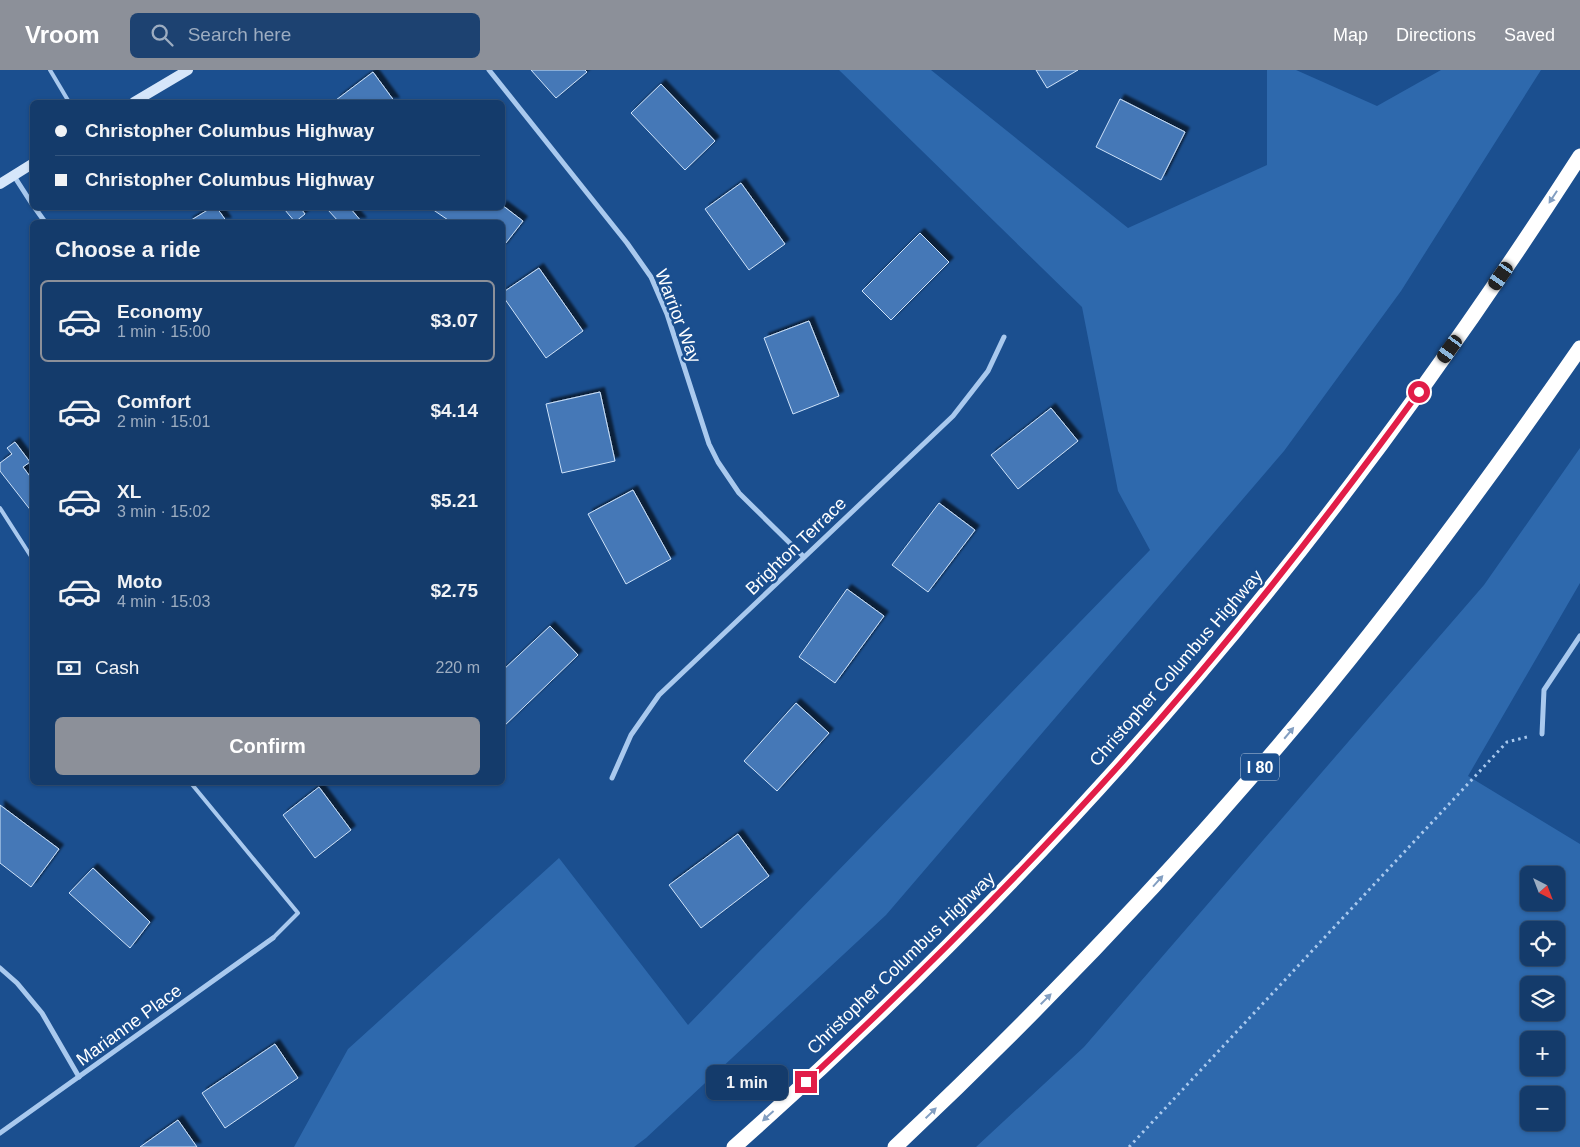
<!DOCTYPE html>
<html lang="en">
<head>
<meta charset="utf-8">
<style>
  body { margin:0; font-family:Helvetica,sans-serif; background:#1d4271; color:#f1f3f6; height:100vh; display:flex; flex-direction:column; font-size:19px; white-space:nowrap }
  * { box-sizing:border-box; margin:0 }
  p { font-size:16px; color:#9dadc1 }
  .icon { flex:none; width:28px; height:28px; fill:none; stroke:currentColor; stroke-width:2; stroke-linecap:round; stroke-linejoin:round }
  .map { position:relative; flex:1; overflow:hidden }
  .sheet { position:absolute; left:30px; top:150px; width:475px; height:565px; display:flex; flex-direction:column; background:#143b6b; border-radius:8px; box-shadow:0 1px 4px #0004,0 0 0 1px #33557e }
  .sheet>* { flex:none }
  .top-card { position:absolute; left:30px; top:30px; width:475px; height:110px; border-radius:8px; box-shadow:0 1px 4px #0004,0 0 0 1px #33557e; display:grid; align-content:center; height:110px; padding:0 25px; background:#143b6b }
  .needle { width:32px; rotate:138deg }
  .fabs { position:absolute; left:1520px; top:796px; display:grid; gap:10px }
  .fabs a { display:grid; place-items:center; width:45px; height:45px; border-radius:8px; background:#143b6b; box-shadow:0 1px 4px #0004,0 0 0 1px #33557e; font-size:25px }
  .end { position:absolute; width:22px; height:22px; margin:-11px; border:6px solid #e11d48; background:#fff; box-shadow:0 0 0 2px #fff }
  .from { border-radius:50% }
  .bubble { position:absolute; height:35px; border-radius:8px; background:#143b6b; box-shadow:0 1px 4px #0004,0 0 0 1px #33557e; font-size:16px; font-weight:700; line-height:35px; text-align:center }
  .car { position:absolute; width:15px; height:30px; margin:-15px -8px; border-radius:6px; box-shadow:0 0 4px 1px #0007; background:linear-gradient(#222 24%,#8ab4d8 0 40%,#222 0 76%,#8ab4d8 0 86%,#222 0) }
  .top-card b { display:flex; align-items:center; gap:18px; height:48px; font-size:19px }
  .top-card b+b { border-top:1px solid #33557e }
  .top-card i { width:12px; height:12px; background:#f1f3f6 }
  ul { padding:0; list-style:none }
  li { display:flex; align-items:center; gap:15px; height:82px; margin:0 10px 8px; padding:0 15px; border:2px solid transparent; border-radius:8px }
  li div { flex:1 }
  li b { display:block; font-size:19px }
  li em { font-style:normal; font-weight:700 }
  li.selected { border-color:#8c9099 }
  li>.icon { width:45px; height:45px; stroke-width:1.5 }
  h2 { padding:0 25px; font-size:22px; line-height:60px }
  .pay { display:flex; align-items:center; gap:12px; height:55px; padding:0 25px; font-size:19px }
  .pay p { margin-inline-start:auto }
  .cta { display:flex; gap:10px; margin-top:auto; padding:10px 25px }
  .cta a { flex:1; height:58px; border-radius:8px; background:#8c9099; color:#fff; font-size:20px; font-weight:700; line-height:58px; text-align:center }
  header { display:flex; align-items:center; gap:30px; box-sizing:border-box; height:70px; padding:0 25px; background:#8c9099; color:#fff }
  header strong { font-size:24px }
  nav { display:flex; gap:28px; margin-inline-start:auto; font-size:18px }
  .search { width:350px; height:45px; background:#1d4271; display:flex; align-items:center; gap:12px; box-sizing:border-box; padding:0 18px; border-radius:8px; color:#9dadc1; font-size:19px }
  .map>svg:first-child { display:block }
</style>
</head>
<body>
<header>
<strong>Vroom</strong>
<div class="search"><svg class="icon" aria-label="search" viewBox="0 0 24 24"><circle cx="10" cy="10" r="6"/><path d="M15 15l6 6"/></svg>Search here</div>
<nav><a>Map</a><a>Directions</a><a>Saved</a></nav>
</header>
<div class="map">
<svg width="1580" height="1077" viewBox="0 0 1580 1077">
  <defs>
    <filter id="shadow"><feDropShadow dx="4.5" dy="-4.5" stdDeviation="1" flood-color="#0009"/></filter>
  </defs>
  <rect width="100%" height="100%" fill="#1b4f8f"/>
  <!-- green -->
  <g fill="#2e69ad" fill-rule="evenodd">
    <path d="M839 0H931L1128 158 1267 95V0H1296L1377 36 1441 0H1541L1401 221 1284 381 886 845 646 1068 634 1077H294L348 979 559 788 688 955 1150 480 1118 421 1082 237Z"/>
    <path d="M1580 378V513L1468 706 1580 774V1077H976L1084 977 1484 515ZM1529 805H1556V832H1529ZM1529 860H1556V888H1529ZM1529 915H1556V942H1529ZM1529 970H1556V998H1529ZM1529 1025H1556V1052H1529Z"/>
  </g>
  <!-- building -->
  <g fill="#4478b7" stroke="#cfe3fa" filter="url(#shadow)">
    <path d="M531 0H585L587 2 556 28Z"/>
    <path d="M1036 0H1078L1047 18Z"/>
    <path d="M373 2 395 32H338L336 30Z"/>
    <path d="M661 14 715 71 685 100 631 43Z"/>
    <path d="M1120 29 1185 62 1161 110 1096 77Z"/>
    <path d="M741 113 785 174 749 200 705 139Z"/>
    <path d="M502 135 523 151 502 178V152H451L432 139 502 138Z"/>
    <path d="M211 138H217L227 152H188Z"/>
    <path d="M288 138H305L302 140 305 144 295 152 285 140Z"/>
    <path d="M331 138H350L362 152H339L328 140Z"/>
    <path d="M920 163 949 192 891 250 862 221Z"/>
    <path d="M539 198 583 261 546 288 502 225V223Z"/>
    <path d="M809 251 839 326 793 344 764 268Z"/>
    <path d="M600 322 615 391 562 403 546 334Z"/>
    <path d="M1051 338 1078 371 1018 419 991 385Z"/>
    <path d="M15 372 30 392 23 397 32 409V442L0 401V393L12 384 7 378Z"/>
    <path d="M633 420 671 489 626 514 588 444Z"/>
    <path d="M939 433 975 460 928 522 892 495Z"/>
    <path d="M847 519 884 546 835 613 799 587Z"/>
    <path d="M550 556 578 585 502 658V601Z"/>
    <path d="M796 633 829 663 777 721 744 691Z"/>
    <path d="M319 717 351 760 315 788 283 745Z"/>
    <path d="M0 735 59 779 31 817 0 793Z"/>
    <path d="M738 764 769 806 701 858 669 815Z"/>
    <path d="M93 798 150 852 130 878 69 823Z"/>
    <path d="M275 974 298 1008 225 1058 202 1023Z"/>
    <path d="M178 1050 197 1077H140Z"/>
  </g>
  <g fill="none" stroke-linecap="round" stroke-linejoin="round">
    <!-- path -->
    <path stroke="#a9c9ee" stroke-width="3" stroke-dasharray="2.5 4" stroke-linecap="butt" d="M1129 1077 1507 672 1527 667"/>
    <!-- lane -->
    <g stroke="#a9c9ee" stroke-width="4">
      <path d="M50 0 69 32"/>
      <path d="M0 438 32 488"/>
      <path d="M190 712 298 843 273 868"/>
    </g>
    <!-- street -->
    <g stroke="#a9c9ee" stroke-width="5">
      <path d="M489 0 627 173 651 207 667 244 709 374 718 392 739 423 804 487"/>
      <path d="M14 106 32 134"/>
      <path d="M35 138 45 152"/>
      <path d="M1542 664 1544 620 1580 566"/>
      <path d="M612 708 631 665 659 625 953 346 988 301 1004 267"/>
      <path d="M0 898 17 913 42 943 79 1007"/>
      <path d="M0 1063 273 868"/>
    </g>
    <!-- secondary -->
    <g stroke="#d6e6fa" stroke-width="10">
      <path d="M134 32 188 0"/>
      <path d="M0 114 32 94"/>
    </g>
    <!-- highway -->
    <g stroke="#fff" stroke-width="15">
      <path d="M734 1077C899 931 1056 773 1199 604 1338 441 1464 266 1580 86"/>
      <path d="M895 1077C1030 950 1159 816 1279 675 1387 548 1486 414 1580 278"/>
    </g>
  </g>
  <!-- one-way arrows -->
  <defs><path id="oneway-solid" d="M-6-.8H1V-3.2L6.5 0L1 3.2V.8H-6Z" transform="scale(1.25)"/></defs>
  <g fill="#829ec1">
    <use href="#oneway-solid" transform="translate(1553 127) rotate(123)"/>
    <use href="#oneway-solid" transform="translate(1289 663) rotate(-50)"/>
    <use href="#oneway-solid" transform="translate(1158 811) rotate(-48)"/>
    <use href="#oneway-solid" transform="translate(1046 929) rotate(-45)"/>
    <use href="#oneway-solid" transform="translate(931 1043) rotate(-44)"/>
    <use href="#oneway-solid" transform="translate(768 1046) rotate(138)"/>
  </g>
  <g fill="none" stroke-linecap="round" stroke-linejoin="round">
    <!-- route -->
    <path stroke="#e11d48" stroke-width="6" d="M806 1012C944 883 1077 748 1199 604 1276 513 1349 418 1419 322"/>
  </g>
  <g text-anchor="middle" dominant-baseline="central" stroke-width="5" stroke-linejoin="round" paint-order="stroke">
    <!-- shield labels -->
    <rect fill="#1b4f8f" stroke="#bbcadd" stroke-width="1" x="1241" y="683.5" width="38" height="27" rx="4"/>
    <g font-size="16" font-weight="bold" fill="#fff">
      <text x="1260" y="697">I 80</text>
    </g>
    <!-- street labels -->
    <g font-size="18" fill="#fff" stroke="#1b4f8f">
      <text transform="translate(678 246) rotate(69)">Warrior Way</text>
      <text transform="translate(796 476) rotate(-44)">Brighton Terrace</text>
      <text transform="translate(1176 598) rotate(-49)">Christopher Columbus Highway</text>
      <text transform="translate(901 893) rotate(-44)">Christopher Columbus Highway</text>
      <text transform="translate(129 955) rotate(-36)">Marianne Place</text>
    </g>
  </g>
</svg>
<div class="fabs">
<a><svg class="needle" viewBox="-14 -14 28 28"><path d="M0-13l5 13h-10z" fill="#e53935"/><path d="M0 13l5-13h-10z" fill="#9dadc1"/></svg></a>
<a><svg class="icon" aria-label="locate" viewBox="0 0 24 24"><circle cx="12" cy="12" r="6"/><path d="M12 2v4M12 18v4M2 12h4M18 12h4"/></svg></a>
<a><svg class="icon" aria-label="layers" viewBox="0 0 24 24"><path d="M12 4l9 5-9 5-9-5zM3 14l9 5 9-5"/></svg></a>
<a>+</a>
<a>−</a>
</div>
<i class="end from" style="left:1419px;top:322px"></i>
<i class="end" style="left:806px;top:1012px"></i>
<div class="bubble" style="left:706px;top:995px;width:82px">1 min</div>
<i class="car" style="left:1501px;top:206px;rotate:215deg"></i>
<i class="car" style="left:1450px;top:279px;rotate:216deg"></i>
<div class="top-card">
<b><i class="from"></i>Christopher Columbus Highway</b>
<b><i></i>Christopher Columbus Highway</b>
</div>
<section class="sheet">
<h2>Choose a ride</h2>
<ul>
<li class="selected"><svg class="icon" aria-label="car" viewBox="0 0 24 24"><path d="M5 17H2v-5l4-1 3-4h7l3 4 3 1v5h-3M9 17h6M6 11h13"/><circle cx="7" cy="17" r="2"/><circle cx="17" cy="17" r="2"/></svg><div><b>Economy</b><p>1 min · 15:00</p></div><em>$3.07</em></li>
<li><svg class="icon" aria-label="car" viewBox="0 0 24 24"><path d="M5 17H2v-5l4-1 3-4h7l3 4 3 1v5h-3M9 17h6M6 11h13"/><circle cx="7" cy="17" r="2"/><circle cx="17" cy="17" r="2"/></svg><div><b>Comfort</b><p>2 min · 15:01</p></div><em>$4.14</em></li>
<li><svg class="icon" aria-label="car" viewBox="0 0 24 24"><path d="M5 17H2v-5l4-1 3-4h7l3 4 3 1v5h-3M9 17h6M6 11h13"/><circle cx="7" cy="17" r="2"/><circle cx="17" cy="17" r="2"/></svg><div><b>XL</b><p>3 min · 15:02</p></div><em>$5.21</em></li>
<li><svg class="icon" aria-label="car" viewBox="0 0 24 24"><path d="M5 17H2v-5l4-1 3-4h7l3 4 3 1v5h-3M9 17h6M6 11h13"/><circle cx="7" cy="17" r="2"/><circle cx="17" cy="17" r="2"/></svg><div><b>Moto</b><p>4 min · 15:03</p></div><em>$2.75</em></li>
</ul>
<div class="pay"><svg class="icon" aria-label="cash" viewBox="0 0 24 24"><path d="M3 7h18v10H3z"/><circle cx="12" cy="12" r="2"/></svg>Cash<p>220 m</p></div>
<div class="cta"><a>Confirm</a></div>
</section>
</div>
</body>
</html>
